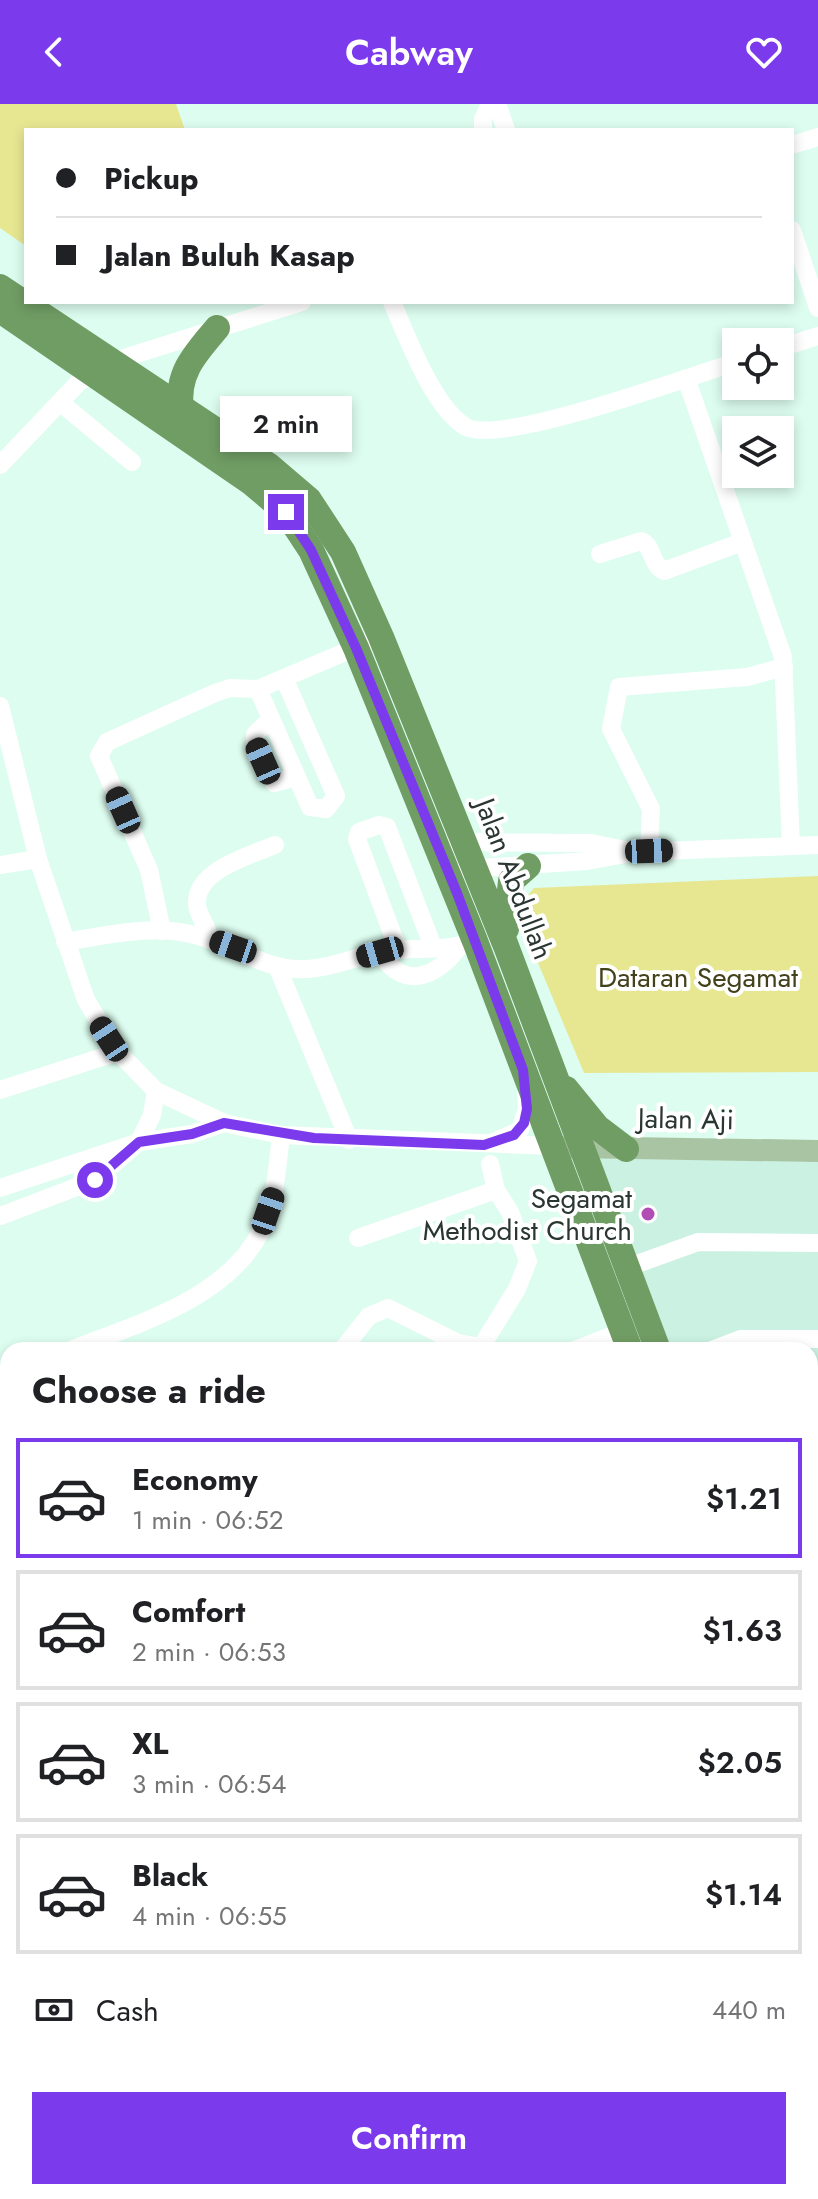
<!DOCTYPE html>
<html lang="en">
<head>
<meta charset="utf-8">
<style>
  body { margin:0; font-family:Jost,sans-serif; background:#f2f2f2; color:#202124; height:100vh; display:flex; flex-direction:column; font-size:30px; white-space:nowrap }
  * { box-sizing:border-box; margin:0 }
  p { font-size:26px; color:#757577 }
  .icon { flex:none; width:44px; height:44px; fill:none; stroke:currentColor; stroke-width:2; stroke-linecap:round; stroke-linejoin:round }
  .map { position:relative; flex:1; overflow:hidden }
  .details { position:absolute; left:0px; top:1238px; width:818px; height:858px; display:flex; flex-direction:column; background:#fff; border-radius:24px 24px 0 0; box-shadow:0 4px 12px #0003 }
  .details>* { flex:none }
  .hud { position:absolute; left:24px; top:24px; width:770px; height:176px; border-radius:0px; box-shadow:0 4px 12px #0003; display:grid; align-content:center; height:176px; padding:0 32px; background:#fff }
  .buttons { position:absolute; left:722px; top:224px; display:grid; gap:16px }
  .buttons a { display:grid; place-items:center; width:72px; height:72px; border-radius:0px; background:#fff; box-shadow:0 4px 12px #0003; font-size:40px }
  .end { position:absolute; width:36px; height:36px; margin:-18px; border:10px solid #7c3aed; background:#fff; box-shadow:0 0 0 4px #fff }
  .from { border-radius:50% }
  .bubble { position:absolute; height:56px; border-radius:0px; background:#fff; box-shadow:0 4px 12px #0003; font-size:26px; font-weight:600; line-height:56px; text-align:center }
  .car { position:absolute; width:24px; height:48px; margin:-24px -12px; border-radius:10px; box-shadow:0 0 6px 2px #0007; background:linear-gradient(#222 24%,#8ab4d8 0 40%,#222 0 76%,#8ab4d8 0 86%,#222 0) }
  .hud b { display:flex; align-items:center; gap:28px; height:76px; font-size:30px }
  .hud b+b { border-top:2px solid #e0e0e0 }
  .hud i { width:20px; height:20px; background:#202124 }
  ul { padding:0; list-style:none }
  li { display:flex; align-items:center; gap:24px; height:120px; margin:0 16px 12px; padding:0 16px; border:4px solid #e0e0e0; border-radius:0px }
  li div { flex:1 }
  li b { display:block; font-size:30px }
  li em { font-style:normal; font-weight:600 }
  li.current { border-color:#7c3aed }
  li>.icon { width:72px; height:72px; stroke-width:1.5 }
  h2 { padding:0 32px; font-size:36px; line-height:96px }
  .pay { display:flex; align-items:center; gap:20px; height:88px; padding:0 32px; font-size:30px }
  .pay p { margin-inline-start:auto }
  .button { display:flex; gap:16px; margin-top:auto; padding:16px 32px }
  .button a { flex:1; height:92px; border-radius:0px; background:#7c3aed; color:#fff; font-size:32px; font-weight:600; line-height:92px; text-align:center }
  header { display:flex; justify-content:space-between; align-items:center; height:104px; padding:0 32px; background:#7c3aed; color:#fff; font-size:36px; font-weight:600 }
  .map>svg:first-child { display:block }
</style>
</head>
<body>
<header><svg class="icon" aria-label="back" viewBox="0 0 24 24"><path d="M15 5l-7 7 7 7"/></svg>Cabway<svg class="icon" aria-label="heart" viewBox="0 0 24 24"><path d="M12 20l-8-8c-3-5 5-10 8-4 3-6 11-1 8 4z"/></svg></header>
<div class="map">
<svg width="818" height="2095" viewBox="0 0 818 2095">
  <rect width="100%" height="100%" fill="#ddfdf0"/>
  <!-- built -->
  <g fill="#caf1e2">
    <path d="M594 1055 818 1057V1598L810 1591V1246H665Z"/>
    <path d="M8 1453V1582L0 1579V1477Z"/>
  </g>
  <!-- green -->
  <g fill="#e7e792">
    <path d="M0 0H176L185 26H26V142L0 124Z"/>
    <path d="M818 772V968L584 969 516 806 534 784Z"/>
    <path d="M810 1812 818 1814V1879L810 1880Z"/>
  </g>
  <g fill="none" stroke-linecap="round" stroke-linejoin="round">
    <!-- minor -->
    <g stroke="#fff" stroke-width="18">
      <path d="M497 0 506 26"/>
      <path d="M483 26V15L490 0"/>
      <path d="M792 41 818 33"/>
      <path d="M792 126 818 204"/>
      <path d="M392 198C407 232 433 304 466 323 500 342 691 272 736 258"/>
      <path d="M780 244 818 232"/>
      <path d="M686 274 783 553 791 742"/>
      <path d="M61 299 132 358"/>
      <path d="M0 361 79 278 111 258 302 198"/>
      <path d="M600 450 641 437C654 442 650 460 664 467L742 438"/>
      <path d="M258 585 310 703 326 705 336 692 284 574"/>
      <path d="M0 602 38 755 86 896 118 948 156 987 224 1019 281 1031 553 1042"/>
      <path d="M271 615 255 630V639L274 679 297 673"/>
      <path d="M455 738 591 739 625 746"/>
      <path d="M649 747 651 705 611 625 619 583 747 573 784 563"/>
      <path d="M0 761 38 755"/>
      <path d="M466 765 587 757 636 748 818 741"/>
      <path d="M162 827 149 766 99 652 107 638 215 589 230 584 258 585 364 540"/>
      <path d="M208 835C209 821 197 813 197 799 196 766 251 751 275 741"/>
      <path d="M65 838C108 831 155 819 198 832 230 841 262 863 296 865 327 867 355 852 385 847 415 843 447 848 475 837"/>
      <path d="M398 845 357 735 359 728 379 721 387 723 433 843"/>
      <path d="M380 848C402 887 436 874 459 843"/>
      <path d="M277 862 349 1036"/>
      <path d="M0 986 118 948"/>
      <path d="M494 1038 520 1026 527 1005 526 986"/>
      <path d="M0 1084 139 1038 152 1011 156 987"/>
      <path d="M0 1112 95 1076 139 1038 192 1030 224 1019"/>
      <path d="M358 1134 496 1086"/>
      <path d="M626 1164 698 1138 818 1139"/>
      <path d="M71 1246C136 1220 227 1195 261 1127 276 1097 277 1063 281 1031"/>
      <path d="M342 1246 369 1212 388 1204 458 1239 481 1243 517 1185 528 1157 510 1108 496 1086 490 1060"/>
      <path d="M575 1246 624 1227"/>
      <path d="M712 1246 741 1235H818"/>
      <path d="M0 1274 8 1271"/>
      <path d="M0 1337 8 1340"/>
      <path d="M810 1433 818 1456"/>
      <path d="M0 1464 8 1441"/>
      <path d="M0 1571 8 1574"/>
      <path d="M810 1694 818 1703"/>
      <path d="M810 1800 818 1801"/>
      <path d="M0 1817 8 1806"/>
      <path d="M810 1892 818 1890"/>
      <path d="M810 1921 818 1924"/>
      <path d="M0 1957 8 1962"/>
      <path d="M0 2018 8 2008"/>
      <path d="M810 2080 818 2083"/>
      <path d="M120 2088 122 2095"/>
      <path d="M378 2088 380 2095"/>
      <path d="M47 2095 53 2088"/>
      <path d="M158 2095 177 2088"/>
    </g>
    <!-- major -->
    <path stroke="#a9c4a2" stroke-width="22" d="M566 1043 818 1047"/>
    <!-- highway -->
    <g stroke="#709d64" stroke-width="26">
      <path d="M0 183 268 361 309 396 343 448 381 533 506 842 658 1246"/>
      <path d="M0 206 252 379 286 408 311 446 356 544 475 837 630 1246"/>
      <path d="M181 304C176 269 196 249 217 224"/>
      <path d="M506 825 511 777 528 762"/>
      <path d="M566 985 597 1023 626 1045"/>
      <path d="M810 1606 818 1613"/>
      <path d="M810 1637 818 1643"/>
    </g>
    <!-- rail -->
    <g stroke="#55655f" stroke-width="5" stroke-dasharray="16 8" stroke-linecap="butt">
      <path d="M0 1707 8 1711"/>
      <path d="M810 1995 818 1998"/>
      <path d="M810 2008 818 2011"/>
    </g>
  </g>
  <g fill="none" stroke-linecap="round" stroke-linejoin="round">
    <!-- route -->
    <path stroke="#7c3aed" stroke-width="10" d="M95 1076 139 1038 192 1030 224 1019 314 1034 484 1041 514 1031 524 1019 527 1005 523 966 457 789 356 544 311 446 286 408"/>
  </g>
  <!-- markers -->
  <circle fill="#b04eb5" stroke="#fff" stroke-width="3" cx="648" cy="1110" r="8"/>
  <g text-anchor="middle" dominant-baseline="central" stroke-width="8" stroke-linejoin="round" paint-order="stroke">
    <!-- street labels -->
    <g font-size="28" fill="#2a3632" stroke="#fff">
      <text transform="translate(514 775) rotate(69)">Jalan Abdullah</text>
      <text transform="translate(686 1015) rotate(1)">Jalan Aji</text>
    </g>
    <!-- park labels -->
    <g font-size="28" fill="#43421d" stroke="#fff">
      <text x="698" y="873">Dataran Segamat</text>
    </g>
    <!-- poi labels -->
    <g font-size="28" fill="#2a3632" stroke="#fff" text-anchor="end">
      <text x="632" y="1094">Segamat<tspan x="632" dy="32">Methodist Church</tspan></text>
    </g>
  </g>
</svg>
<div class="buttons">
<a><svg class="icon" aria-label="locate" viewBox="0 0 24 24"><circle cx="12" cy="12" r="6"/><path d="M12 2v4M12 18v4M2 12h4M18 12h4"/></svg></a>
<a><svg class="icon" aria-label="layers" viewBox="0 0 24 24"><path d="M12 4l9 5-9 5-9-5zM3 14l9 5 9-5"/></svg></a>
</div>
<i class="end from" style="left:95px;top:1076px"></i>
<i class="end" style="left:286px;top:408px"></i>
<div class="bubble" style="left:220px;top:292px;width:132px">2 min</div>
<i class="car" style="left:263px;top:657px;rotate:336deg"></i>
<i class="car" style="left:123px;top:706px;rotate:336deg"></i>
<i class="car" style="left:649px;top:747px;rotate:88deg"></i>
<i class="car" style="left:233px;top:843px;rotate:289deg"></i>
<i class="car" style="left:380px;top:848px;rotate:254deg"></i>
<i class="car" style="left:109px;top:935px;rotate:327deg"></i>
<i class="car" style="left:268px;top:1107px;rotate:19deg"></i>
<div class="hud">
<b><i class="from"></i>Pickup</b>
<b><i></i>Jalan Buluh Kasap</b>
</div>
<section class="details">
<h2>Choose a ride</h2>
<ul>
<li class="current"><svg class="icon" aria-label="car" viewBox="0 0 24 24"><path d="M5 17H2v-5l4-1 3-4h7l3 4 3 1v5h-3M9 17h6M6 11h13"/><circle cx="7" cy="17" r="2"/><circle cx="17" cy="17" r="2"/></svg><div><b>Economy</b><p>1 min · 06:52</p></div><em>$1.21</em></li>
<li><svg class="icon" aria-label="car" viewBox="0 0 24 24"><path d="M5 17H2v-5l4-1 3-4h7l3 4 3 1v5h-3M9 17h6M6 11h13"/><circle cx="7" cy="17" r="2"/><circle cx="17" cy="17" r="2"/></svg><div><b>Comfort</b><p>2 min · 06:53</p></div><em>$1.63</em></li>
<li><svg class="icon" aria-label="car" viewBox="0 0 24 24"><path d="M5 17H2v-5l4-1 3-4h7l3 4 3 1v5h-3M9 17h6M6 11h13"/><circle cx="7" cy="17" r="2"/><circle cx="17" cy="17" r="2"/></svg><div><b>XL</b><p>3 min · 06:54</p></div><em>$2.05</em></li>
<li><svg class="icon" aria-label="car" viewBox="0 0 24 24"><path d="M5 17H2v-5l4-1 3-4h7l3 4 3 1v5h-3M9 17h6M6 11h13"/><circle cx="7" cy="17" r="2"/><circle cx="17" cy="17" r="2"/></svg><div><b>Black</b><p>4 min · 06:55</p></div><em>$1.14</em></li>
</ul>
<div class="pay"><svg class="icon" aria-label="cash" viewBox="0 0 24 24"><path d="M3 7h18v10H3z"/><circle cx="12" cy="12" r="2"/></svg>Cash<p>440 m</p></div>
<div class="button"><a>Confirm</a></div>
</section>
</div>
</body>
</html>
